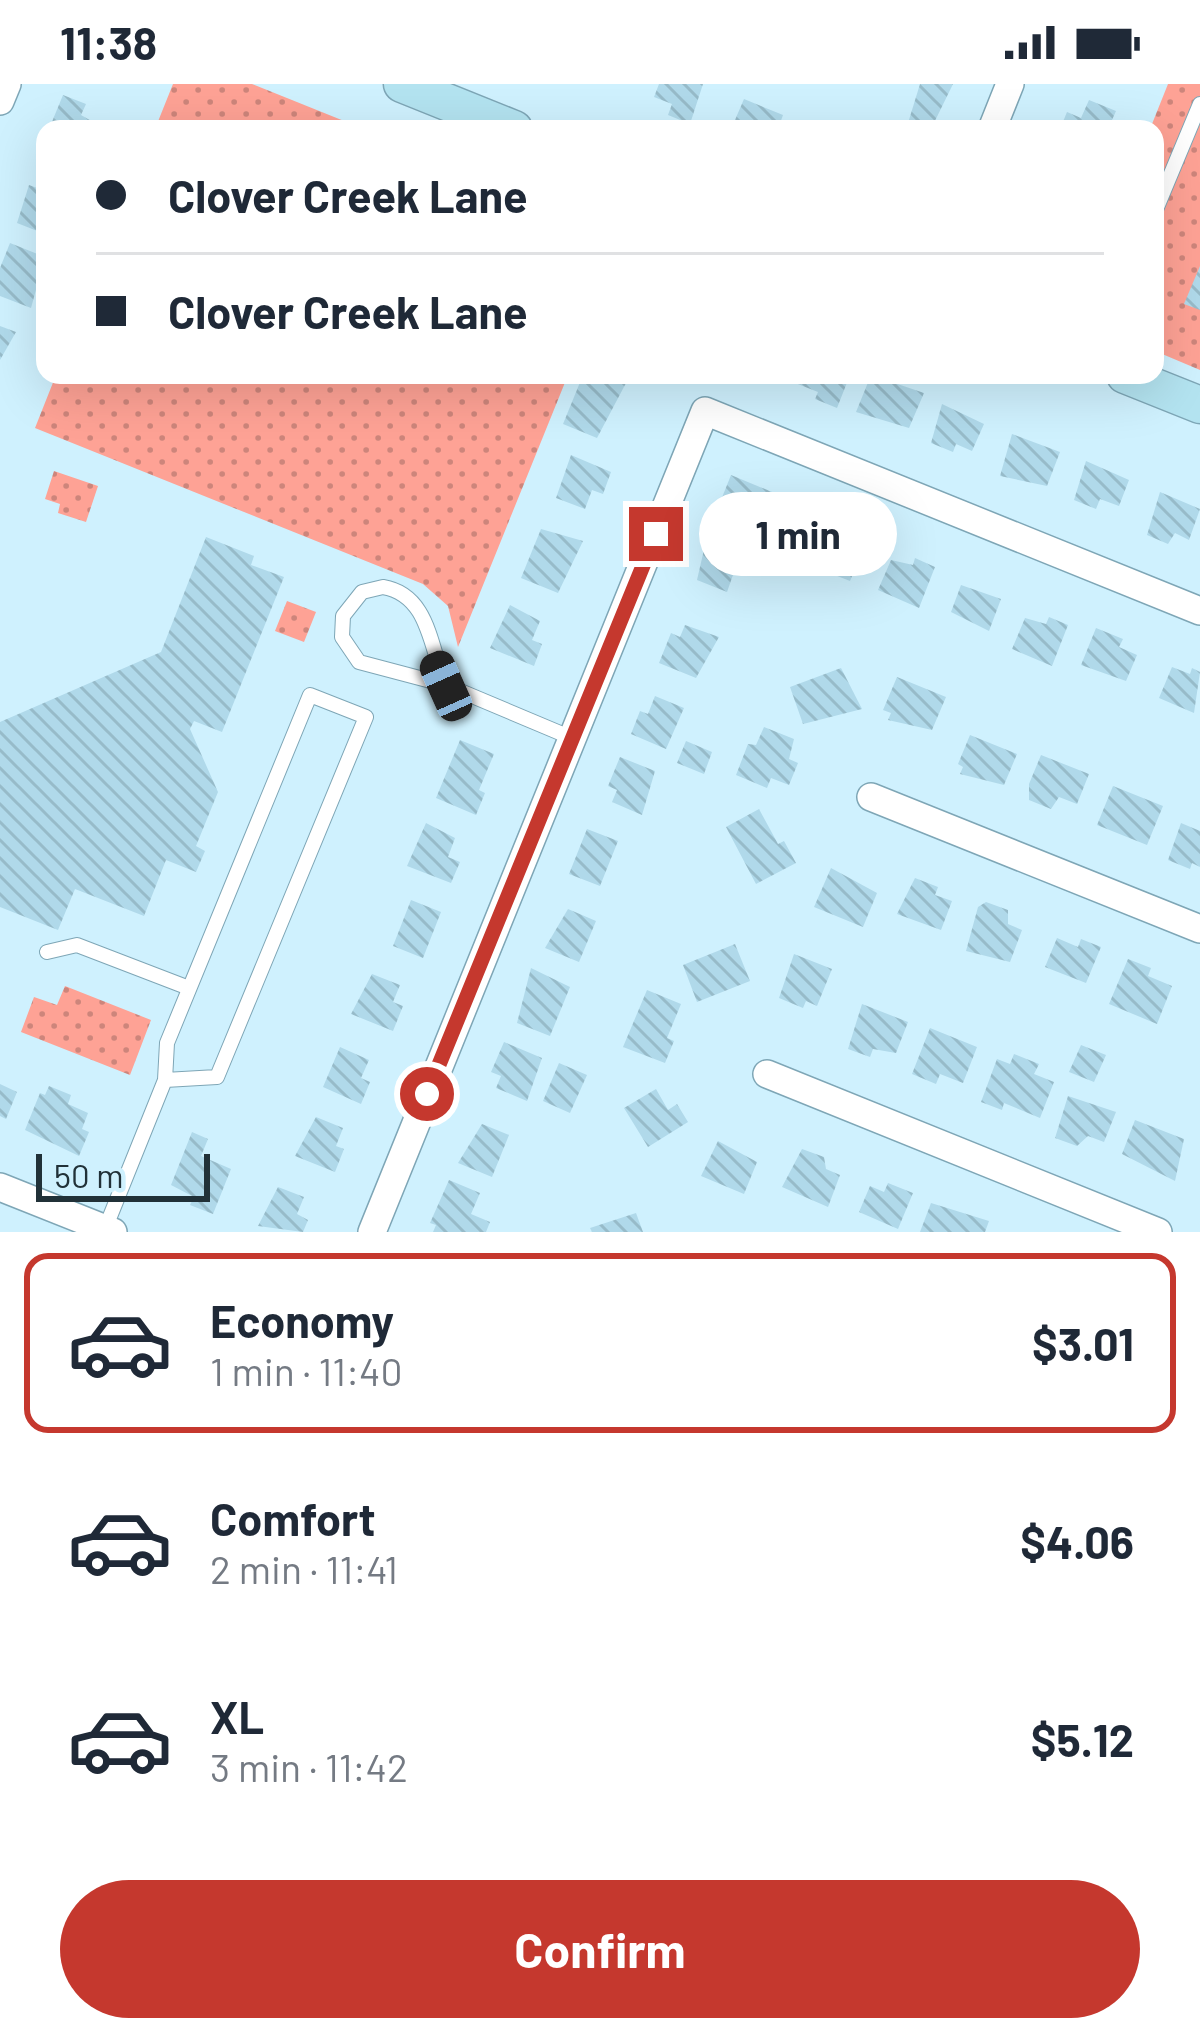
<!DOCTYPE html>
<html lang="en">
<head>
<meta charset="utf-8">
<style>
  body { margin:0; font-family:Barlow,sans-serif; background:#f2f2f3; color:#1f2937; height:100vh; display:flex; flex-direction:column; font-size:45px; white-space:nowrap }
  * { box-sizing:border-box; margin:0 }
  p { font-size:39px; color:#747a83 }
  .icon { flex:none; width:66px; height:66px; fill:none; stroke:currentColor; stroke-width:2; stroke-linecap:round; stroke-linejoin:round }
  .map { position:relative; height:1148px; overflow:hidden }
  .details { display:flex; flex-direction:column; background:#fff; flex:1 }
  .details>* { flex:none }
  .hud { position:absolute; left:36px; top:36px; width:1128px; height:264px; border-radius:24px; box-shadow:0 12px 48px #0002; display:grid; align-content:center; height:264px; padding:0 60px; background:#fff }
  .scale { position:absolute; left:36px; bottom:30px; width:174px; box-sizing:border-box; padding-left:12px; border:6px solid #213138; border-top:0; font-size:33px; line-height:42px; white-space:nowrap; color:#213138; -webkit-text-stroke:9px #cff1fe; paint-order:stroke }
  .end { position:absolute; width:54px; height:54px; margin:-27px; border:15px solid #c5382e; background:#fff; box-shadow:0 0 0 6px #fff }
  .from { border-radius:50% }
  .bubble { position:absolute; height:84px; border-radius:42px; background:#fff; box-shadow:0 12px 48px #0002; font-size:39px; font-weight:700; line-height:84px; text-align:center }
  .car { position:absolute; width:36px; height:72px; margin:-36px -18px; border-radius:15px; box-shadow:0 0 9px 3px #0007; background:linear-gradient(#222 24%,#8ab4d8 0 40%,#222 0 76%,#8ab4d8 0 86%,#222 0) }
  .hud b { display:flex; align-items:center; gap:42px; height:114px; font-size:45px }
  .hud b+b { border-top:3px solid #e0e1e3 }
  .hud i { width:30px; height:30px; background:#1f2937 }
  ul { padding:21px 0 0; list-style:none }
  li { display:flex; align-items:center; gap:36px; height:180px; margin:0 24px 18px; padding:0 36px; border:6px solid transparent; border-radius:24px }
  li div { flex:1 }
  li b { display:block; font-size:45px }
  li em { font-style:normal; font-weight:700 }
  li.current { border-color:#c5382e }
  li>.icon { width:108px; height:108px; stroke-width:1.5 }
  .action { display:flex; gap:24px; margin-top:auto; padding:24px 60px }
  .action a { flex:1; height:138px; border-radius:72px; background:#c5382e; color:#fff; font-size:48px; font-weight:700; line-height:138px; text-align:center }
  .status { display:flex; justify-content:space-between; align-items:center; height:84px; padding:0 60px; background:#fff; direction:ltr }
  .status svg { height:33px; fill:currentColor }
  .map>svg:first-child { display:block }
</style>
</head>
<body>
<div class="status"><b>11:38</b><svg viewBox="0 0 49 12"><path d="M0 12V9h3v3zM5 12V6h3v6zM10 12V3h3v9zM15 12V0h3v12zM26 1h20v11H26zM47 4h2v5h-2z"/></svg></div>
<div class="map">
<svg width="1200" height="1148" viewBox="0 0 1200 1148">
  <defs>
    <pattern id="grass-dots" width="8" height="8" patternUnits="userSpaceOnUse" patternTransform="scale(3)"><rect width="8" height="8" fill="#fea295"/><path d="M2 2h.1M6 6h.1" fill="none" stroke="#cd857b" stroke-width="1.8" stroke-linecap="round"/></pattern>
    <pattern id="building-back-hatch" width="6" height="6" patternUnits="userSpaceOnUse" patternTransform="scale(3)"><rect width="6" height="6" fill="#b0d9ea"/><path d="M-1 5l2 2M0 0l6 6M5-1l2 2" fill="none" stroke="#97bbc9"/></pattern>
  </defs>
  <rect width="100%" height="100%" fill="#cff1fe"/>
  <!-- grass -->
  <g fill="url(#grass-dots)">
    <path d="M173 0H252L364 45H155Z"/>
    <path d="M1168 0H1200V286L1155 267V45H1150Z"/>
    <path d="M56 291H568L458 563 448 522 423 500 35 344Z"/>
    <path d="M54 387 98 402 86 438 58 429 60 420 45 415Z"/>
    <path d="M287 517 316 528 304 558 275 547Z"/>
    <path d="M65 902 151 936 130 991 21 948 34 913 57 921Z"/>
  </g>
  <!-- building -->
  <g fill="url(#building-back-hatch)">
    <path d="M659 0H703L690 40 668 31 672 20 654 13Z"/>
    <path d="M920 0H953L931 45 908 39Z"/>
    <path d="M63 11 86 20 81 31 105 45H49Z"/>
    <path d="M744 15 783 31 778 45 732 43Z"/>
    <path d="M1089 16 1116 27 1108 45H1060L1067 28 1081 34Z"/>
    <path d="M45 94V150L17 139 29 101 40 105Z"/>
    <path d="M10 159 45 173 31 224 0 212V184Z"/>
    <path d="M1200 182V226L1184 220Z"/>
    <path d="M0 242 16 248 0 276Z"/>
    <path d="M583 291 626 299 597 354 563 340Z"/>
    <path d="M775 291H850L837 324 815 315 818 308Z"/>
    <path d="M871 291 924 309 909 344 856 328Z"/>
    <path d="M942 320 984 340 972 367 956 360 953 368 931 359Z"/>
    <path d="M1012 350 1060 368 1047 402 1000 392Z"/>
    <path d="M571 371 611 388 603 410 592 406 585 425 556 414Z"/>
    <path d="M1086 377 1129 396 1119 422 1100 415 1096 425 1074 416Z"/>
    <path d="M731 391 784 413 776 434 761 428 765 432 759 448 726 436 731 425 719 421Z"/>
    <path d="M1160 408 1200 425 1189 456 1175 449 1168 460 1147 451Z"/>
    <path d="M541 445 583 457 558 509 521 494Z"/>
    <path d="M845 451 866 459 850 497 812 482 824 452 842 459Z"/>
    <path d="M206 453 254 472 251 481 284 493 222 648 194 637 190 645 218 708 196 762 205 767 196 788 166 776 144 832 75 805 58 846 0 823V638L161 568Z"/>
    <path d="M706 457 740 471 727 508 697 496Z"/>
    <path d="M915 474 935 483 919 524 878 506 891 476 913 481Z"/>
    <path d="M961 501 1001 515 989 547 951 528Z"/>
    <path d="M510 521 540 537 532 556 542 560 534 582 490 564Z"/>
    <path d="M1049 533 1068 541 1052 582 1012 565 1025 534 1046 540Z"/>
    <path d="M685 541 719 553 696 594 659 579 671 549 680 553Z"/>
    <path d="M1096 544 1123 555 1119 563 1137 571 1126 597 1081 581Z"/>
    <path d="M1172 583 1190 590 1192 584 1200 588 1194 629 1159 614Z"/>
    <path d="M841 584 862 625 803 640 790 603Z"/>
    <path d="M897 593 946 613 932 646 888 636 891 629 883 626Z"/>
    <path d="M655 612 684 624 666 665 631 650 640 627 648 630Z"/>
    <path d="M764 643 794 655 789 675 798 679 789 701 771 694 767 704 736 691 748 660 756 661Z"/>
    <path d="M970 651 1017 670 1004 701 960 690 963 683 958 680Z"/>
    <path d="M460 656 494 670 479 706 485 709 476 731 436 714Z"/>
    <path d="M686 657 712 668 704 690 677 679Z"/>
    <path d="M1041 671 1089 690 1077 720 1059 713 1051 725 1029 716V700Z"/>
    <path d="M620 673 655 687 642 731 612 718 617 706 608 702Z"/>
    <path d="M1113 702 1163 722 1147 761 1097 741Z"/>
    <path d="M759 725 778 760 784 757 796 779 756 800 726 743Z"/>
    <path d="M426 739 455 754 448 773 460 778 451 799 407 782Z"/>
    <path d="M1181 739 1200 747V783L1192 779 1190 785 1168 776Z"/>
    <path d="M587 745 618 757 600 802 569 790Z"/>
    <path d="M831 784 877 809 863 843 814 823Z"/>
    <path d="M915 794 938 803 935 811 952 817 941 846 897 830Z"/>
    <path d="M411 816 441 828 423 874 393 862Z"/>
    <path d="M986 818 1008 826V840L1022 846 1010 878 966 867 978 823Z"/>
    <path d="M568 825 596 837 579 878 545 864Z"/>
    <path d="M1057 854 1078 863 1081 855 1101 863 1086 899 1045 883Z"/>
    <path d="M735 860 750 897 697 918 683 881Z"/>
    <path d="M794 870 832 885 817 922 806 917 803 924 779 914Z"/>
    <path d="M1128 875 1151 884 1148 892 1172 902 1157 940 1109 920Z"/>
    <path d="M531 884 570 903 550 952 517 939Z"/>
    <path d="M372 890 400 901 393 918 403 922 393 947 351 930Z"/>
    <path d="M647 906 681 920 667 954 674 957 665 979 623 963Z"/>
    <path d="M862 920 908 938 896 969 873 965 870 973 848 965Z"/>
    <path d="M930 944 977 963 963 999 940 990 936 1000 912 990Z"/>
    <path d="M504 958 542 974 527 1017 496 1004 501 992 491 988Z"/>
    <path d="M1081 961 1106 971 1094 998 1069 988Z"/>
    <path d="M340 963 369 976 361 994 370 998 361 1020 323 1003Z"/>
    <path d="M1014 970 1039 980 1034 990 1054 998 1040 1034 1004 1019 1002 1026 981 1018 997 975 1010 980Z"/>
    <path d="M559 979 587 991 570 1029 543 1017Z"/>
    <path d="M0 1000 17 1008 6 1035 0 1032Z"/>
    <path d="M49 1002 71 1011 68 1020 88 1029 82 1045 89 1048 79 1072 25 1046 40 1009 45 1011Z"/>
    <path d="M656 1005 668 1026 677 1020 688 1038 648 1063 624 1024Z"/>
    <path d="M1068 1012 1116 1028 1104 1058 1088 1052 1077 1062 1055 1054Z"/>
    <path d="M316 1033 343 1044 336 1062 344 1065 335 1088 295 1072Z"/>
    <path d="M1135 1036 1184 1055 1175 1097 1122 1070Z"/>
    <path d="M482 1040 509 1051 492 1093 458 1079Z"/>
    <path d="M192 1048 208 1055 201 1072 231 1085 213 1130 190 1121 194 1113 171 1101Z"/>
    <path d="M718 1057 757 1078 744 1110 701 1092Z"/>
    <path d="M802 1065 824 1073 826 1085 840 1091 828 1123 782 1103Z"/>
    <path d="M449 1096 480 1109 471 1130 490 1138 486 1148H433L436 1141 430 1139Z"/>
    <path d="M888 1099 913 1109 898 1145 859 1128 870 1102 884 1108Z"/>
    <path d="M278 1103 304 1113 297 1130 308 1136 303 1148 258 1142Z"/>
    <path d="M931 1119 989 1137 985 1148H920Z"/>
    <path d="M636 1129 643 1148H592L590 1144Z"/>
  </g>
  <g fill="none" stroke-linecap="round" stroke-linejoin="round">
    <!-- service casing -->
    <g stroke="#7ea6b6" stroke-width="16">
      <g id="service">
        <path d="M1155 128 1200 20"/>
        <path d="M446 601C430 565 430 511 383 503L362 508 343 532 342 553 359 578 446 601 572 654"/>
        <path d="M47 868 77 861 189 904"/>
        <path d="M105 1145 165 996 167 959 310 611 366 633 217 993 165 996"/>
      </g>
    </g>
    <!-- minor casing -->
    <g stroke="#7ea6b6" stroke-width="30">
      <g id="minor">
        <path d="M0 17 7 0"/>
        <path d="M992 45 1010 0"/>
        <path d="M871 713 1200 845"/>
        <path d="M767 990 1158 1148"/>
        <path d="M0 1103 113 1148"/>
        <path d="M372 1148 705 327 1200 527"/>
      </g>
    </g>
    <!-- secondary casing -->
    <g stroke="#7ea6b6" stroke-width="39">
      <g id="secondary">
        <path d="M402 0 514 45"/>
        <path d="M1125 291 1200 321"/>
      </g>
    </g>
    <!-- service -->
    <use href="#service" stroke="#fff" stroke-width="14"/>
    <!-- minor -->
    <use href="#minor" stroke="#fff" stroke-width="27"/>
    <!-- secondary -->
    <use href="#secondary" stroke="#b3e3f0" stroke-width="36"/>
  </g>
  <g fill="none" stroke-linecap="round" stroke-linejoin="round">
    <!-- route -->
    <path stroke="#c5382e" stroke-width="15" d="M427 1010 656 450"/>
  </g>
</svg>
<div class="scale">50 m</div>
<i class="end from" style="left:427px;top:1010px"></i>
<i class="end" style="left:656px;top:450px"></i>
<div class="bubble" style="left:699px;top:408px;width:198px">1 min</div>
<i class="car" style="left:446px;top:602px;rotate:336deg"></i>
<div class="hud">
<b><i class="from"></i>Clover Creek Lane</b>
<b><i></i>Clover Creek Lane</b>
</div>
</div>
<section class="details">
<ul>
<li class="current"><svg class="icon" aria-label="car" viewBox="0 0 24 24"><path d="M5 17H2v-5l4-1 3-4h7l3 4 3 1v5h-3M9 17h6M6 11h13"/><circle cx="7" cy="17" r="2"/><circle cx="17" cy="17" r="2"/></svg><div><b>Economy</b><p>1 min · 11:40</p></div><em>$3.01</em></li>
<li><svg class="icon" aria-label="car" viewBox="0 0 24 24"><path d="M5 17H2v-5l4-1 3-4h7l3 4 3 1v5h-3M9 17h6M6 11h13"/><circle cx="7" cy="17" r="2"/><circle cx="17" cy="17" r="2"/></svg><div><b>Comfort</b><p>2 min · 11:41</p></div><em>$4.06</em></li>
<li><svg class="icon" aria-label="car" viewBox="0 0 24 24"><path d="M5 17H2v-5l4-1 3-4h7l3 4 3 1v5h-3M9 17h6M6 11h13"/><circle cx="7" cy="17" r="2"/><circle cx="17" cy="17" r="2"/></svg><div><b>XL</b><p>3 min · 11:42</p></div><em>$5.12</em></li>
</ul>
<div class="action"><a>Confirm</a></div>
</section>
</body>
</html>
